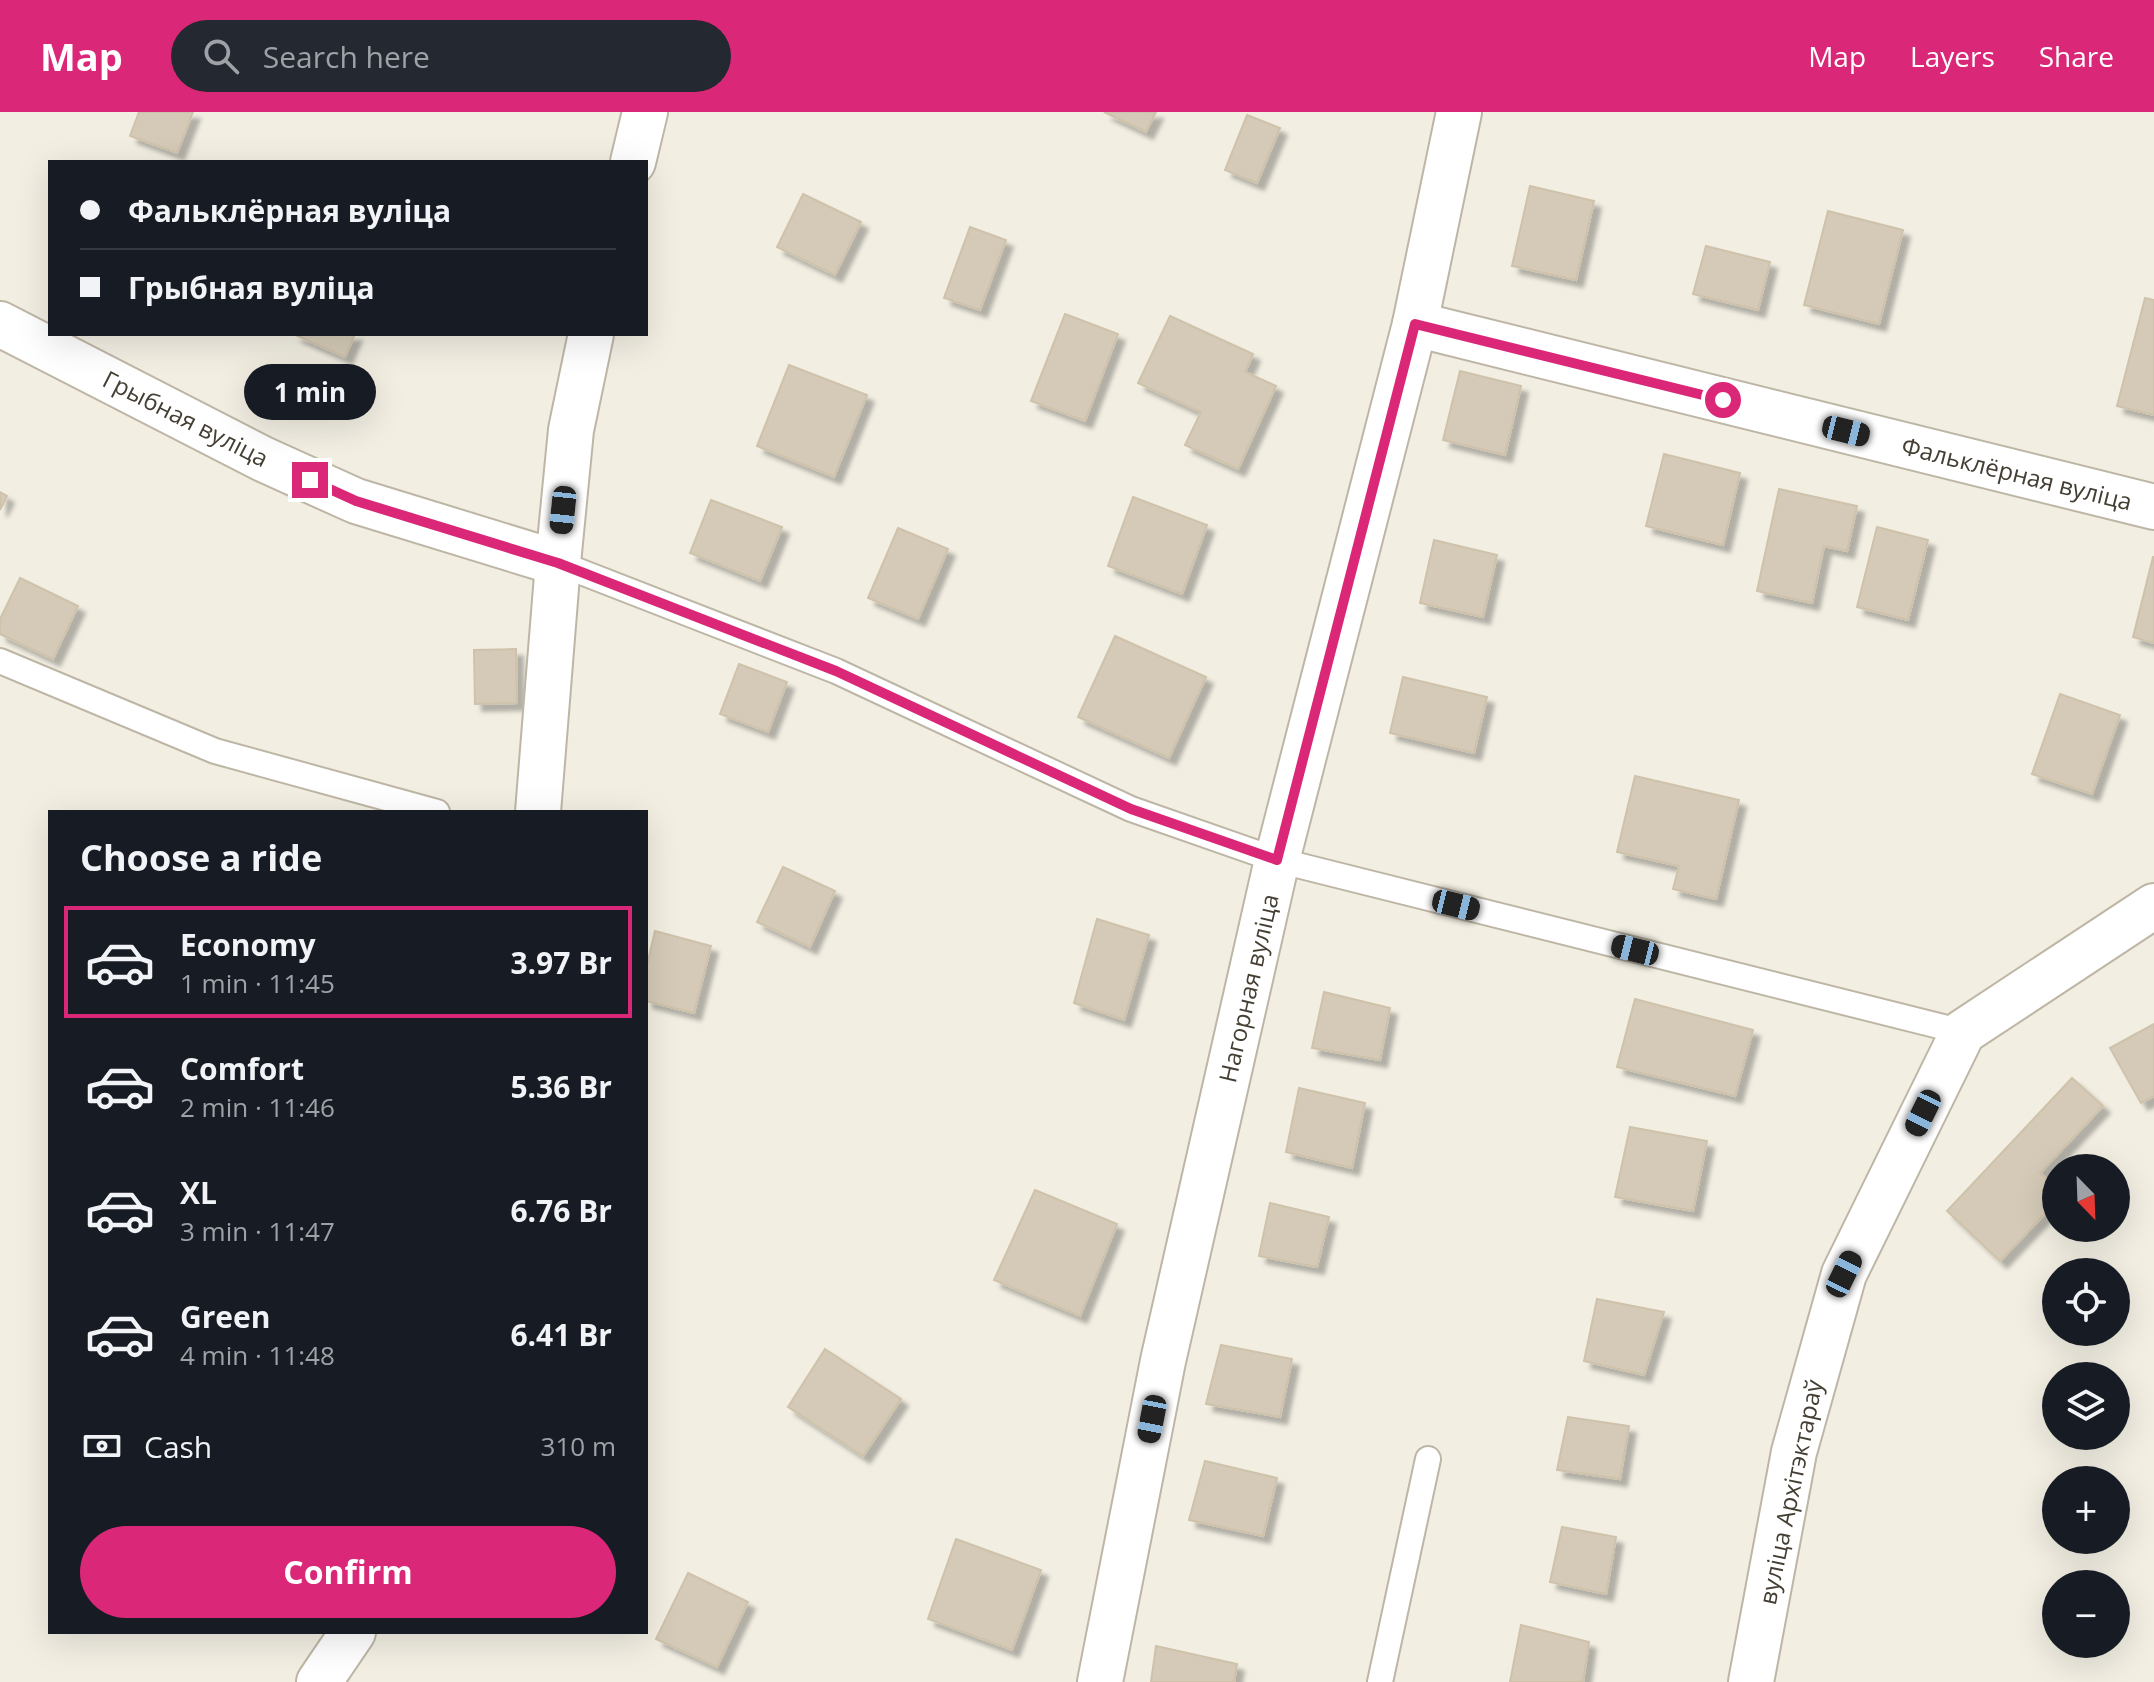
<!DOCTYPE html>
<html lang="en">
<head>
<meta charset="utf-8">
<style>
  body { margin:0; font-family:"Open Sans",sans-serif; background:#242831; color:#f1f3f6; height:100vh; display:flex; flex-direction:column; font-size:30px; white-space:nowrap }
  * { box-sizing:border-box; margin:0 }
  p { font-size:26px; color:#9ea1a6 }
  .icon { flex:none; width:44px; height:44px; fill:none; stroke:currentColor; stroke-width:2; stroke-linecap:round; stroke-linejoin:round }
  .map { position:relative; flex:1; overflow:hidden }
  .details { position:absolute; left:48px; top:698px; width:600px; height:824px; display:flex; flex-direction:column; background:#171b24; border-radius:0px; box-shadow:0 8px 32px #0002 }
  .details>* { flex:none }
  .top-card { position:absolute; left:48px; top:48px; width:600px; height:176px; border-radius:0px; box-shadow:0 8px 32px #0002; display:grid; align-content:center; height:176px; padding:0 32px; background:#171b24 }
  .needle { width:52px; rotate:157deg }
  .controls { position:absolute; left:2042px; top:1042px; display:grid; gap:16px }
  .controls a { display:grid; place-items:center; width:88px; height:88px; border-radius:50%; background:#171b24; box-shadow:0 8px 32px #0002; font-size:40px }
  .end { position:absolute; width:36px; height:36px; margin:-18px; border:10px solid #db2777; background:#fff; box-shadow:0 0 0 4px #fff }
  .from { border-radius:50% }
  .bubble { position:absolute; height:56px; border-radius:28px; background:#171b24; box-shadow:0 8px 32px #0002; font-size:26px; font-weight:700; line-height:56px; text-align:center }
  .car { position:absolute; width:24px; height:48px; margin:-24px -12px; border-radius:10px; box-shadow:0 0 6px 2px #0007; background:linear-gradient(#222 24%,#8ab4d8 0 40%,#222 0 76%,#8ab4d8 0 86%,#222 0) }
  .top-card b { display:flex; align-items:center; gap:28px; height:76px; font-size:30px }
  .top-card b+b { border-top:2px solid #363941 }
  .top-card i { width:20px; height:20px; background:#f1f3f6 }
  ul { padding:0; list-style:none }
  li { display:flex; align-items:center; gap:24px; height:112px; margin:0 16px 12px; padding:0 16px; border:4px solid transparent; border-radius:0px }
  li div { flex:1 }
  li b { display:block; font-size:30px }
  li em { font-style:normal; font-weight:700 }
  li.current { border-color:#db2777 }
  li>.icon { width:72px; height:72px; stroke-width:1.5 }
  h2 { padding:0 32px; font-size:36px; line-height:96px }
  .pay { display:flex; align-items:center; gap:20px; height:88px; padding:0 32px; font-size:30px }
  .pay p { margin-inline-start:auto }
  .primary-button { display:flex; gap:16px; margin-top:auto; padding:16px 32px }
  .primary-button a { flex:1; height:92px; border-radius:48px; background:#db2777; color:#fff; font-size:32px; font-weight:700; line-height:92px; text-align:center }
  header { display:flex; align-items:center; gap:48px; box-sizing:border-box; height:112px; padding:0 40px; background:#db2777; color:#fff }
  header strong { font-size:38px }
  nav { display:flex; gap:44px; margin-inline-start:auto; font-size:28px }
  .search { width:560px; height:72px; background:#242831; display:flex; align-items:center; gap:20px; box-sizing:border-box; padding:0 28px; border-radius:44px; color:#9ea1a6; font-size:30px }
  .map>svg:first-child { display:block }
</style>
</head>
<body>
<header>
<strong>Map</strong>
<div class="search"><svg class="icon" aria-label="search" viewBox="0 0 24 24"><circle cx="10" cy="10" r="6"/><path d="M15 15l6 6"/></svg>Search here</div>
<nav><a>Map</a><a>Layers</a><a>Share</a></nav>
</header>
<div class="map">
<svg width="2154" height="1570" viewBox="0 0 2154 1570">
  <defs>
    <filter id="shadow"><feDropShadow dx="7" dy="7" stdDeviation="2" flood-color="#0004"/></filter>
  </defs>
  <rect width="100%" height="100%" fill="#f2eee2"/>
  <!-- building -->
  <g fill="#d4cab7" stroke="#cfc2aa" stroke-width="2" filter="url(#shadow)">
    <path d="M139 0H193L177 41 130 24Z"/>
    <path d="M1104 0H1156L1146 20Z"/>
    <path d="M1247 3 1280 16 1257 71 1225 58Z"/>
    <path d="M1530 74 1594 89 1576 168 1512 154Z"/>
    <path d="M803 82 861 110 835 163 777 135Z"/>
    <path d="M1828 99 1903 118 1879 212 1804 193Z"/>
    <path d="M970 115 1006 128 980 198 944 186Z"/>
    <path d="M1706 134 1770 150 1758 198 1693 182Z"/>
    <path d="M2145 186 2154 188V303L2117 294Z"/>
    <path d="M1065 202 1118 222 1085 309 1031 289Z"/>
    <path d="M1170 204 1253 242 1245 260 1276 274 1238 357 1185 333 1201 300 1138 271Z"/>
    <path d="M293 222H355L345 245Z"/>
    <path d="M789 253 867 283 834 365 757 334Z"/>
    <path d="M1460 259 1521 274 1505 343 1443 328Z"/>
    <path d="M1664 342 1740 361 1723 433 1646 414Z"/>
    <path d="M1779 377 1857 394 1847 439 1824 434 1812 491 1757 479Z"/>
    <path d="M0 380 7 384 0 398Z"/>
    <path d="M1133 385 1207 413 1182 482 1108 454Z"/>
    <path d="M711 388 782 415 760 469 690 441Z"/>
    <path d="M1877 415 1928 428 1908 508 1857 495Z"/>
    <path d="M898 416 948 437 918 507 868 486Z"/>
    <path d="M1434 428 1497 443 1483 505 1420 491Z"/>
    <path d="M2153 445H2154V531L2133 525Z"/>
    <path d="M20 466 78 494 53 547 0 522V507Z"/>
    <path d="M1115 524 1206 565 1169 646 1078 605Z"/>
    <path d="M516 537 517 591 475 592 474 538Z"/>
    <path d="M739 552 787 570 768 620 720 602Z"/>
    <path d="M1403 565 1487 585 1474 641 1390 621Z"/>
    <path d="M2060 582 2120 603 2092 682 2032 662Z"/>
    <path d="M1635 664 1739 688 1716 787 1673 777 1679 754 1617 740Z"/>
    <path d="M783 755 835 779 810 835 757 810Z"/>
    <path d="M1097 807 1149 823 1124 908 1074 891Z"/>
    <path d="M655 819 711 834 694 901 646 889V857Z"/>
    <path d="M1324 880 1390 896 1380 948 1312 936Z"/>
    <path d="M1635 887 1753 918 1735 984 1617 955Z"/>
    <path d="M2154 912V984L2141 991 2110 936Z"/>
    <path d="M2072 966 2103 994 2040 1061 2056 1076V1090L2000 1149 1947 1099Z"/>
    <path d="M1299 976 1365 991 1352 1056 1286 1040Z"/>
    <path d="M1630 1015 1707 1029 1693 1099 1615 1085Z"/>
    <path d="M1035 1078 1117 1112 1080 1204 994 1168Z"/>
    <path d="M1270 1091 1329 1105 1317 1155 1259 1144Z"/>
    <path d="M1597 1187 1664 1200 1644 1263 1584 1249Z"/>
    <path d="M1221 1233 1292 1247 1280 1305 1206 1292Z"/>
    <path d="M825 1237 901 1287 863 1344 788 1295Z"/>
    <path d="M1568 1305 1629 1314 1620 1367 1557 1358Z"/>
    <path d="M1205 1349 1277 1366 1263 1424 1189 1408Z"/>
    <path d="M1562 1415 1616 1425 1606 1482 1550 1470Z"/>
    <path d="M956 1427 1041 1458 1012 1538 928 1507Z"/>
    <path d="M688 1461 748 1490 717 1555 656 1527Z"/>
    <path d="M1521 1513 1589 1530 1583 1570H1510Z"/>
    <path d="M1156 1534 1237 1552 1234 1570H1151Z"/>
  </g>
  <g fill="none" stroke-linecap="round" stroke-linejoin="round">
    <!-- lane casing -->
    <g stroke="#beb6a5" stroke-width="28">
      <g id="lane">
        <path d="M558 451 836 559 1131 697 1277 748 1963 920"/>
        <path d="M0 549 215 639 437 700"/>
        <path d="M1380 1570 1428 1347"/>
      </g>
    </g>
    <!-- street casing -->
    <g stroke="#beb6a5" stroke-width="48">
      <g id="street">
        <path d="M633 50 645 0"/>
        <path d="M0 212 263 347 356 389 558 451"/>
        <path d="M1415 212 2154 395"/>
        <path d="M538 700 558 451 571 318 591 222"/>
        <path d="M319 1570 353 1520"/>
        <path d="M1100 1570 1163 1249 1277 748 1415 212 1459 0"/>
        <path d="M1751 1570 1794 1340 1844 1162 1963 920 2154 794"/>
      </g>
    </g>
    <!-- lane -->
    <use href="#lane" stroke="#fff" stroke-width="24"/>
    <!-- street -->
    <use href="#street" stroke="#fff" stroke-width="44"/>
  </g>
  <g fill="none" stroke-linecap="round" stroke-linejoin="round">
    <!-- route -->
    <path stroke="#db2777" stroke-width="10" d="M310 368 356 389 558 451 836 559 1131 697 1277 748 1415 212 1723 288"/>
  </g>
  <g text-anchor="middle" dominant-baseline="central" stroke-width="6" stroke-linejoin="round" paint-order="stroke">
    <!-- street labels -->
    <g font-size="24" fill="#443e33" stroke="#fff">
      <text transform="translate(186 306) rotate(27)">Грыбная вуліца</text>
      <text transform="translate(2017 361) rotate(14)">Фальклёрная вуліца</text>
      <text transform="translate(1248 876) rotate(-77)">Нагорная вуліца</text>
      <text transform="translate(1790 1380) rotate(-78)">вуліца Архітэктараў</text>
    </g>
  </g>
</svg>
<div class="controls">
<a><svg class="needle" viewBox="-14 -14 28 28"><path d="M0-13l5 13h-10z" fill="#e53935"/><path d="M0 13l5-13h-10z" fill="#9ea1a6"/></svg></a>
<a><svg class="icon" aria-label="locate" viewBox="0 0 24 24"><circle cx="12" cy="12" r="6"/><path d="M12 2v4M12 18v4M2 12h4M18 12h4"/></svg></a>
<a><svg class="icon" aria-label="layers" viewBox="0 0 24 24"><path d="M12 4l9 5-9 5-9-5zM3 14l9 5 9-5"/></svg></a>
<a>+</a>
<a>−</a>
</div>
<i class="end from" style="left:1723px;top:288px"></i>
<i class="end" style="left:310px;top:368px"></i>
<div class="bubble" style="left:244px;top:252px;width:132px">1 min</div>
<i class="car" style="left:1846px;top:319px;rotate:104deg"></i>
<i class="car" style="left:563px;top:398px;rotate:186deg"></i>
<i class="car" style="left:1456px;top:793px;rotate:104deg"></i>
<i class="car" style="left:1635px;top:838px;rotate:284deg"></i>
<i class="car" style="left:1923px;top:1001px;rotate:206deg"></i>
<i class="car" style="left:1844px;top:1162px;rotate:26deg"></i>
<i class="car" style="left:1152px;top:1307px;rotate:191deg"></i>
<div class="top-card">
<b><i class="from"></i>Фальклёрная вуліца</b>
<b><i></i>Грыбная вуліца</b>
</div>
<section class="details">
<h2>Choose a ride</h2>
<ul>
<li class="current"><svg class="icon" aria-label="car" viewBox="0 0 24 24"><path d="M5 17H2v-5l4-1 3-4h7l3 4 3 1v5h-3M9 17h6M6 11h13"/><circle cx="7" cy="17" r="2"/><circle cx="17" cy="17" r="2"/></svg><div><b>Economy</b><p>1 min · 11:45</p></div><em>3.97 Br</em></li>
<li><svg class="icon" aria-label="car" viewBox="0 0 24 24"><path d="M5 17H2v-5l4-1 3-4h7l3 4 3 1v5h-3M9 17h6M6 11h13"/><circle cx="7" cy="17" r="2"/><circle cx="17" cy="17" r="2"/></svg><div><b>Comfort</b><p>2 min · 11:46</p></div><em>5.36 Br</em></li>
<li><svg class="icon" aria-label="car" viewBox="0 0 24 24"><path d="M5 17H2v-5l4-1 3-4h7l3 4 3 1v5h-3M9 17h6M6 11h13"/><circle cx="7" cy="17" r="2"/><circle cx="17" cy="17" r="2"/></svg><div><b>XL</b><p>3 min · 11:47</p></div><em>6.76 Br</em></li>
<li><svg class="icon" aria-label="car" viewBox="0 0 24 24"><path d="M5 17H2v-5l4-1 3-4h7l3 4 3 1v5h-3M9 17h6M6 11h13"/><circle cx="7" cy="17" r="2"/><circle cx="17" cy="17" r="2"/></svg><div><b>Green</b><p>4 min · 11:48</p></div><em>6.41 Br</em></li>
</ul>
<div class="pay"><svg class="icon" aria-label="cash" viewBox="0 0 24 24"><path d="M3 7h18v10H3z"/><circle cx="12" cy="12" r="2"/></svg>Cash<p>310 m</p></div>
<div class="primary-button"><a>Confirm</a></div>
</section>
</div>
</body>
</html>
